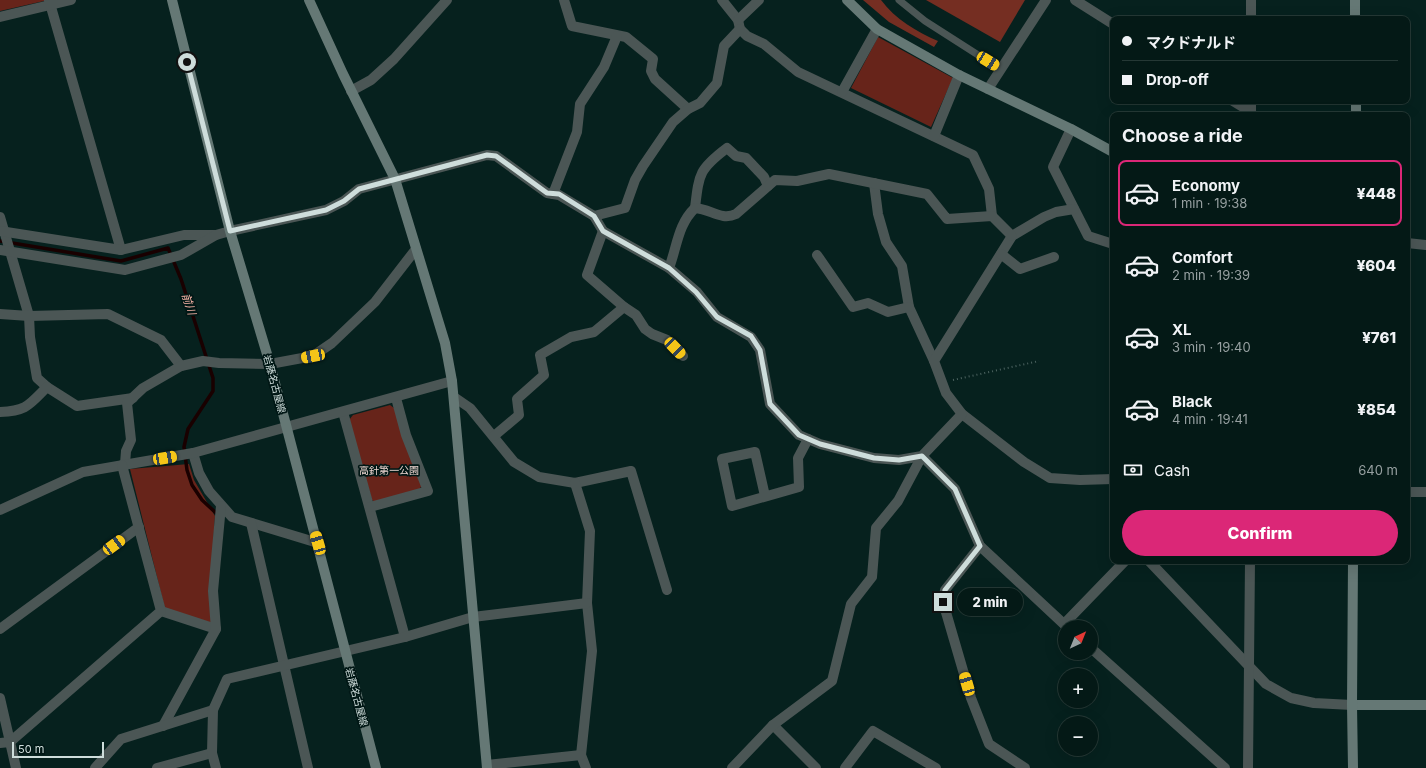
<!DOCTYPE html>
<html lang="en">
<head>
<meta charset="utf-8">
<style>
  body { margin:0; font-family:Inter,"Noto Sans JP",sans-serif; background:#0d221f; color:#f1f3f6; height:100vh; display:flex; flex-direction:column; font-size:15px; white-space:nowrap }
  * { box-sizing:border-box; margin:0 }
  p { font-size:13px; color:#97a0a1 }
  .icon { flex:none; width:22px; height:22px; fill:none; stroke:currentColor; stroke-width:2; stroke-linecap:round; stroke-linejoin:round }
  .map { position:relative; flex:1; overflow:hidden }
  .details { position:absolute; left:1110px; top:112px; width:300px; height:452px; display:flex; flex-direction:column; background:#041916; border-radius:8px; box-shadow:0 4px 16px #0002,0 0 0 1px #253835 }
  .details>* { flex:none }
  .guide { position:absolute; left:1110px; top:16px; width:300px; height:88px; border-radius:8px; box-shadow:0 4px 16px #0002,0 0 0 1px #253835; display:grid; align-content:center; height:88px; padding:0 12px; background:#041916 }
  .needle { width:26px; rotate:43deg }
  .fabs { position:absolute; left:1058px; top:620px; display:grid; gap:8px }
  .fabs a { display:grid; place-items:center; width:40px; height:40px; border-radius:50%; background:#041916; box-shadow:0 4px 16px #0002,0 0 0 1px #253835; font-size:20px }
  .scale { position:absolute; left:12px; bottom:10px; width:92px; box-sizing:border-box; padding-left:4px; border:2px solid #cedddb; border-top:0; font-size:11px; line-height:14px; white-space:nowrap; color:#cedddb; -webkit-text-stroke:3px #001715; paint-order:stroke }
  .end { position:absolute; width:18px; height:18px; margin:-9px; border:5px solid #cedddb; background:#111; box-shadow:0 0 0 2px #111 }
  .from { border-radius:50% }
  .bubble { position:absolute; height:28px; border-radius:14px; background:#041916; box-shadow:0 4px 16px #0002,0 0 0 1px #253835; font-size:13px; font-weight:800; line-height:28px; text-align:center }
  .car { position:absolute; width:12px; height:24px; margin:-12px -6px; border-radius:5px; box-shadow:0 0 3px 1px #0007; background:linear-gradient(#f5c518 24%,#345 0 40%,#f5c518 0 76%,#345 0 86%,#f5c518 0) }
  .guide b { display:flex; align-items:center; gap:14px; height:38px; font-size:15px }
  .guide b+b { border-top:1px solid #253835 }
  .guide i { width:10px; height:10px; background:#f1f3f6 }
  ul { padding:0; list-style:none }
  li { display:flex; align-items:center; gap:12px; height:66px; margin:0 8px 6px; padding:0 4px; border:2px solid transparent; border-radius:8px }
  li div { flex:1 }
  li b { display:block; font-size:15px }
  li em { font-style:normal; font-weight:800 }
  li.active { border-color:#db2777 }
  li>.icon { width:36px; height:36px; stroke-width:1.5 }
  h2 { padding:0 12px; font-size:18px; line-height:48px }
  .pay { display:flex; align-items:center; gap:10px; height:44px; padding:0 12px; font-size:15px }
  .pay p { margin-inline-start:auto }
  .primary-button { display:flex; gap:8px; margin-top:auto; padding:8px 12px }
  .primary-button a { flex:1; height:46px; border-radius:24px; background:#db2777; color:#fff; font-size:16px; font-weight:800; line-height:46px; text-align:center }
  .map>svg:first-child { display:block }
</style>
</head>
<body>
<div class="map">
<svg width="1426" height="768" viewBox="0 0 1426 768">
  <rect width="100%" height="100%" fill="#06211e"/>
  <!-- green -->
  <g fill="#67241a">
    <path d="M0 0H44V1L0 11Z"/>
    <path d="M878 37 953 78 931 127 851 88Z"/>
    <path d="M390 405 394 408 422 485 419 490 376 503 372 500 349 420 353 415Z"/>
    <path d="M189 464 194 480 215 516 210 590 212 623 165 609 130 469Z"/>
  </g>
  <!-- forest -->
  <g fill="#752e22">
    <path d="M863 0H881C895 19 917 32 938 41L934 47 889 22Z"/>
    <path d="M926 0H1025L1000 42Z"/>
  </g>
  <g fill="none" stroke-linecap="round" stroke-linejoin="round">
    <!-- stream -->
    <path stroke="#190000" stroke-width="3.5" d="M0 241 121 261 168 248 181 279 213 378V391L188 429 184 447 187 470 192 485 202 500 216 513"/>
    <!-- path -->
    <path stroke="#4c6360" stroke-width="2" stroke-dasharray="1 3" stroke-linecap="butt" d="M953 380 1039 361"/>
    <!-- lane -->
    <path stroke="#4b5655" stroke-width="7" d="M899 0 925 21 1000 69"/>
    <!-- street -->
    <g stroke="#4b5655" stroke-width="10">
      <path d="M49 0 121 250"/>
      <path d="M564 0 572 26 626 37 653 59 651 71 655 79 688 109"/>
      <path d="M722 0 738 20 740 29 747 36 764 44 798 72 973 155 989 189 992 216"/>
      <path d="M1075 0 1113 24"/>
      <path d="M1251 0V19"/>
      <path d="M0 17 71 0"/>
      <path d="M738 20 759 0"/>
      <path d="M988 89 1046 0"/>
      <path d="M351 91 371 80 394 59 447 0"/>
      <path d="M842 92 877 29"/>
      <path d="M1233 101 1251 112"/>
      <path d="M1251 101V115"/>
      <path d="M1071 129 1053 167 1088 236 1113 244"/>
      <path d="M934 136 959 75"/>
      <path d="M874 183 878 214 886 242 902 266 909 307 934 361"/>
      <path d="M553 194 577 132 580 104 604 67 617 36"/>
      <path d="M695 208C699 174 699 169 727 148L736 156 746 158 764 177 768 186"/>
      <path d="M1074 209 1056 212 1044 217 1012 236 934 361 946 393 962 414 1024 462 1050 478 1080 480 1113 479"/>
      <path d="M594 216 625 208 635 180 643 166 673 122 688 109 700 103 717 83 724 46 740 29"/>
      <path d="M0 217 29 316 30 337 37 378 47 387 77 406 133 398"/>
      <path d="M0 231 121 250 184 235H216"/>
      <path d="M603 231 587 275 624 307"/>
      <path d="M1407 243 1426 245"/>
      <path d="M0 250 125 270 181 255 216 235 230 231 326 210 344 201 359 189 487 155 496 156 547 193 559 195 594 216 603 231 669 268 697 292 717 317 751 337 760 350 770 404 799 435 820 444 874 458 899 460 922 456 962 414"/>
      <path d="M1001 254 1020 269 1054 257"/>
      <path d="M817 255 853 307 868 303 888 312 909 307"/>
      <path d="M669 268C677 247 678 224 695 208 711 209 721 221 736 214L775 180 797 181 829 174 927 194 947 219 992 216 1012 236"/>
      <path d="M0 314 29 316 108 314 161 340 181 366"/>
      <path d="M454 397 470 408 514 462 539 477 575 483 631 471 667 590"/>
      <path d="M0 412C27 411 29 405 47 387"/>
      <path d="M343 412 405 637"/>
      <path d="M494 436 519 415 517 399 544 375 540 355 571 337 594 332 624 307 636 315 645 329 652 334 667 340 683 356"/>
      <path d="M193 453 199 473 209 491 232 517 318 543"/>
      <path d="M125 464 126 451 131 440 127 403 143 388 181 366 203 361 219 363 270 364 313 356 332 343 375 302 416 249"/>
      <path d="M575 483 590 531 587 603 592 651 581 755 586 768"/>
      <path d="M1407 492H1426"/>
      <path d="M765 496 755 452 722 459 732 506 799 487 798 458 808 439"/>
      <path d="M370 507 428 491 406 435 396 398"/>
      <path d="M0 510 83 472 193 453 452 381"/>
      <path d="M251 523 308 768"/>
      <path d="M980 546 945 590 943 602 971 698 989 744 1025 768"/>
      <path d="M1149 561 1266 684 1291 698 1314 703 1352 705"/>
      <path d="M161 611 216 629"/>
      <path d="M1064 624 1125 561"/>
      <path d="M0 629 139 527"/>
      <path d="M1091 648 1225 768"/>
      <path d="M0 698 16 768"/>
      <path d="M773 725 816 768"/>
      <path d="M163 726 216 629 213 591 221 506"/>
      <path d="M0 743 10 742 161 611 122 465"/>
      <path d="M487 765 581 755"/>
      <path d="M95 768 121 739 213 710"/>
      <path d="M157 768 212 753"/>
      <path d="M216 768 212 753 213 710 227 679 405 637 473 617 587 603"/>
      <path d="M732 768 773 725 832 681 851 604 872 577 876 528 898 501 922 456 955 489 980 546 1067 627"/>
      <path d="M845 768 873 731 936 768"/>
      <path d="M1248 768 1250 561"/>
    </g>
    <!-- secondary -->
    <g stroke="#657875" stroke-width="10">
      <path d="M172 0 230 231 270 364 376 768"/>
      <path d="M309 0 343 74 395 179 445 343 452 381 487 768"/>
      <path d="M847 0 877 29 959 75 1071 129 1113 152"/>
      <path d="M1355 0V19"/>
      <path d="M1356 101V115"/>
      <path d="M1352 705H1426"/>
      <path d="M1353 768 1352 705 1353 561"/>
    </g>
  </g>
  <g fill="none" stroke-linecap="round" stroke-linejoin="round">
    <!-- route -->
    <path stroke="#cedddb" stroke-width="5" d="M187 62 230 231 326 210 344 201 359 189 487 155 496 156 547 193 559 194 594 216 603 231 669 268 696 292 717 317 751 336 760 350 770 404 799 435 820 444 874 458 899 460 922 456 955 489 980 546 945 590 943 602"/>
  </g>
  <g text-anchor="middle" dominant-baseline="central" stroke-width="3.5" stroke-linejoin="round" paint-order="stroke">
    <!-- street labels -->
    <g font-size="10" fill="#cedddb" stroke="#001715">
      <text transform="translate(275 384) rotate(75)">岩藤名古屋線</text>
      <text transform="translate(357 697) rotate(75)">岩藤名古屋線</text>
    </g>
    <!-- park labels -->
    <g font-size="10" fill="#efd8d3" stroke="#001715">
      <text x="389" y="470">高針第一公園</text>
    </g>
    <!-- water labels -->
    <g font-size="11" font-style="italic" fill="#f6b4a7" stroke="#001715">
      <text transform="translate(189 304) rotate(72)">前川</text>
    </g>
  </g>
</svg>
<div class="fabs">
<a><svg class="needle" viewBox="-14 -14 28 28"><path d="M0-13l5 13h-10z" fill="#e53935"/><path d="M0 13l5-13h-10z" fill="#97a0a1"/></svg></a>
<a>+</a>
<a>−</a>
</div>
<div class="scale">50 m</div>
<i class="end from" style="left:187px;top:62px"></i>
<i class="end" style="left:943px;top:602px"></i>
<div class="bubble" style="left:957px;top:588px;width:66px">2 min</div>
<i class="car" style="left:988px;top:61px;rotate:122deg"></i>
<i class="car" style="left:675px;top:348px;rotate:136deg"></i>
<i class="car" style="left:313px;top:356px;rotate:259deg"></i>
<i class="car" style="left:165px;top:458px;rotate:80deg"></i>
<i class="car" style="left:318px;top:543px;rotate:344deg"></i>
<i class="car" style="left:114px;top:545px;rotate:54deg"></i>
<i class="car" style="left:967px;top:684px;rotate:344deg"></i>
<div class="guide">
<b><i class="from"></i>マクドナルド</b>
<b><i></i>Drop-off</b>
</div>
<section class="details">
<h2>Choose a ride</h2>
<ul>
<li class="active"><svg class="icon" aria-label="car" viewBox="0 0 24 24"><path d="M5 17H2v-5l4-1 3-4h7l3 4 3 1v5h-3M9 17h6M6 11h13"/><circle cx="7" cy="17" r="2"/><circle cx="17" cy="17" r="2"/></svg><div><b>Economy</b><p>1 min · 19:38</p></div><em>¥448</em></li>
<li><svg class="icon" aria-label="car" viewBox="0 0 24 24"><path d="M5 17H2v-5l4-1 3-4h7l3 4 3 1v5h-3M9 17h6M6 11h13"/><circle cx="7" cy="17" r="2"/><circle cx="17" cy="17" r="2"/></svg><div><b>Comfort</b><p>2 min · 19:39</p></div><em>¥604</em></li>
<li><svg class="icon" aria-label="car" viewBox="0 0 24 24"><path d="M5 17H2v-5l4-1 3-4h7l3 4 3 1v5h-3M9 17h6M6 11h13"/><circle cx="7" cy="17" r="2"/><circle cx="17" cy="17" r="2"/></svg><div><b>XL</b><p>3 min · 19:40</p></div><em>¥761</em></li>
<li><svg class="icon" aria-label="car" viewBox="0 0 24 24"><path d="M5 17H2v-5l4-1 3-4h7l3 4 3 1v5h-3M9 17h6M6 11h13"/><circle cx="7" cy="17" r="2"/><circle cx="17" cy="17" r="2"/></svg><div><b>Black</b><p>4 min · 19:41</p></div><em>¥854</em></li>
</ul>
<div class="pay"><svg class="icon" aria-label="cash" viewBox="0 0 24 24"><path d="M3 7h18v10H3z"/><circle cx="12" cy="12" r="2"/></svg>Cash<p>640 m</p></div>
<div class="primary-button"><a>Confirm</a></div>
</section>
</div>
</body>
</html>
